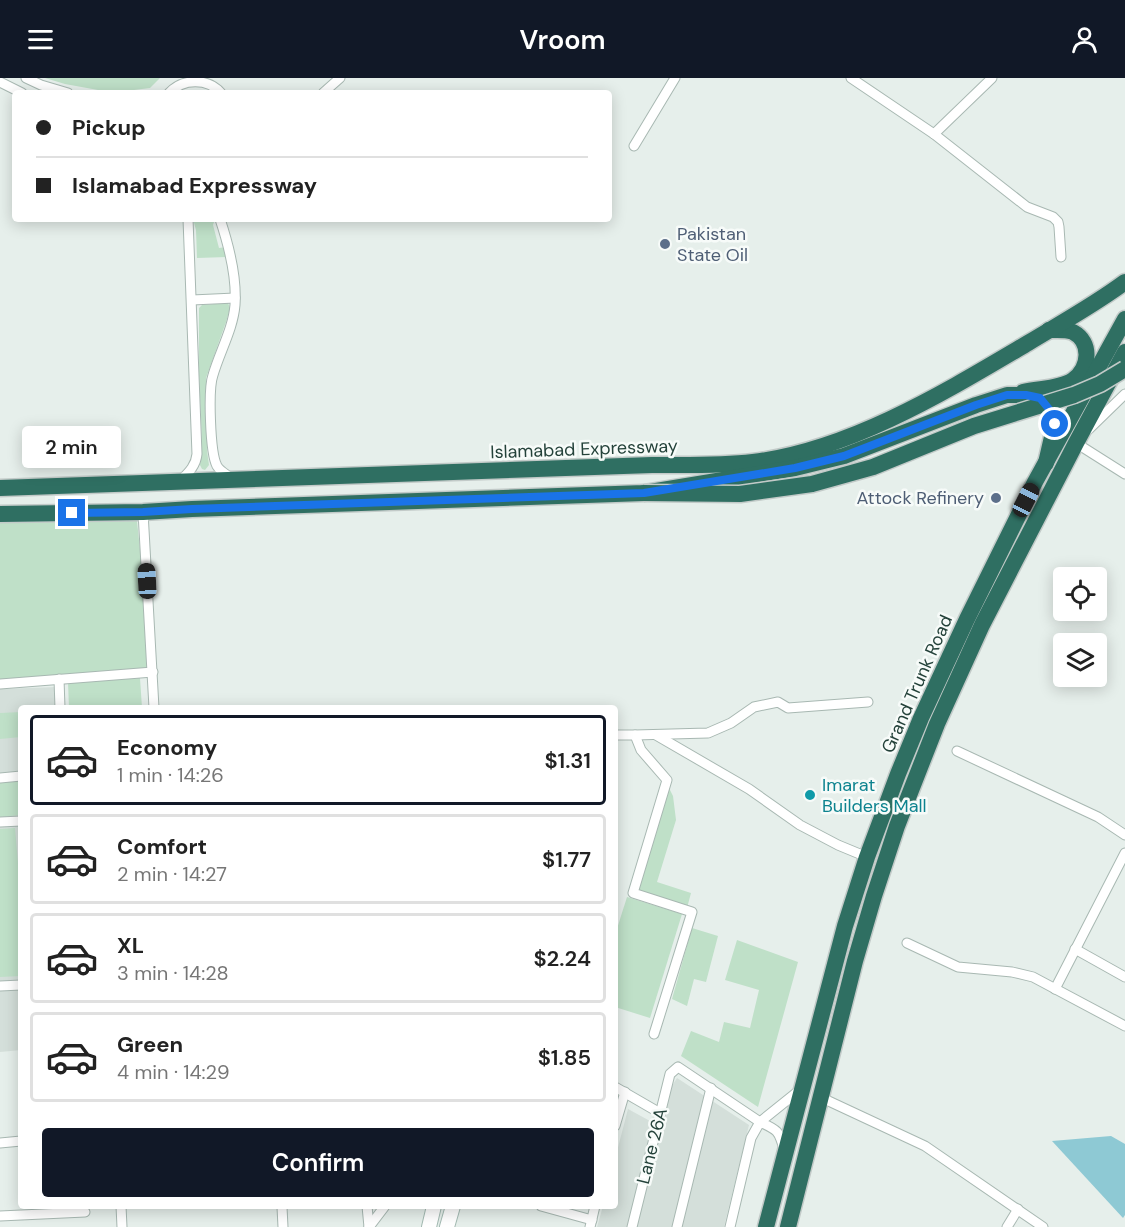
<!DOCTYPE html>
<html lang="en">
<head>
<meta charset="utf-8">
<style>
  body { margin:0; font-family:"DM Sans",sans-serif; background:#f2f2f2; color:#222; height:100vh; display:flex; flex-direction:column; font-size:22px; white-space:nowrap }
  * { box-sizing:border-box; margin:0 }
  p { font-size:20px; color:#767676 }
  .icon { flex:none; width:33px; height:33px; fill:none; stroke:currentColor; stroke-width:2; stroke-linecap:round; stroke-linejoin:round }
  .map { position:relative; flex:1; overflow:hidden }
  .panel { position:absolute; left:18px; top:627px; width:600px; height:504px; display:flex; flex-direction:column; background:#fff; border-radius:6px; box-shadow:0 3px 15px #0003 }
  .panel>* { flex:none }
  .guide { position:absolute; left:12px; top:12px; width:600px; height:132px; border-radius:6px; box-shadow:0 3px 15px #0003; display:grid; align-content:center; height:132px; padding:0 24px; background:#fff }
  .controls { position:absolute; left:1053px; top:489px; display:grid; gap:12px }
  .controls a { display:grid; place-items:center; width:54px; height:54px; border-radius:6px; background:#fff; box-shadow:0 3px 15px #0003; font-size:30px }
  .end { position:absolute; width:27px; height:27px; margin:-14px; border:8px solid #1a73e8; background:#fff; box-shadow:0 0 0 3px #fff }
  .from { border-radius:50% }
  .bubble { position:absolute; height:42px; border-radius:6px; background:#fff; box-shadow:0 3px 15px #0003; font-size:20px; font-weight:600; line-height:42px; text-align:center }
  .car { position:absolute; width:18px; height:36px; margin:-18px -9px; border-radius:8px; box-shadow:0 0 4px 2px #0007; background:linear-gradient(#222 24%,#8ab4d8 0 40%,#222 0 76%,#8ab4d8 0 86%,#222 0) }
  .guide b { display:flex; align-items:center; gap:21px; height:57px; font-size:22px }
  .guide b+b { border-top:2px solid #e0e0e0 }
  .guide i { width:15px; height:15px; background:#222 }
  ul { padding:10px 0 0; list-style:none }
  li { display:flex; align-items:center; gap:18px; height:90px; margin:0 12px 9px; padding:0 12px; border:3px solid #e0e0e0; border-radius:6px }
  li div { flex:1 }
  li b { display:block; font-size:22px }
  li em { font-style:normal; font-weight:600 }
  li.active { border-color:#111827 }
  li>.icon { width:54px; height:54px; stroke-width:1.5 }
  .action { display:flex; gap:12px; margin-top:auto; padding:12px 24px }
  .action a { flex:1; height:69px; border-radius:6px; background:#111827; color:#fff; font-size:24px; font-weight:600; line-height:69px; text-align:center }
  header { display:flex; justify-content:space-between; align-items:center; height:78px; padding:0 24px; background:#111827; color:#fff; font-size:27px; font-weight:600 }
  .map>svg:first-child { display:block }
</style>
</head>
<body>
<header><svg class="icon" aria-label="menu" viewBox="0 0 24 24"><path d="M4 6h16M4 12h16M4 18h16"/></svg>Vroom<svg class="icon" aria-label="person" viewBox="0 0 24 24"><circle cx="12" cy="8" r="4"/><path d="M4 21q1-7 8-7t8 7"/></svg></header>
<div class="map">
<svg width="1125" height="1149" viewBox="0 0 1125 1149">
  <rect width="100%" height="100%" fill="#e6efeb"/>
  <!-- built -->
  <g fill="#d4dfda">
    <path d="M57 609V630H21V972L0 974V611Z"/>
    <path d="M677 1000 749 1047 724 1149H597L603 1128H615V1081L628 1031 650 1043Z"/>
  </g>
  <!-- green -->
  <g fill="#bfe0c8">
    <path d="M45 0H160L150 10 126 13 109 14 65 6Z"/>
    <path d="M193 141H215L213 147 219 170 226 169 227 179 197 180 196 152Z"/>
    <path d="M228 225 230 230 226 244 206 300 207 373 209 387 205 392 202 391 200 387 202 361 199 297V230L202 227Z"/>
    <path d="M136 434 153 594 0 605V441Z"/>
    <path d="M140 600 142 630H69L68 604Z"/>
    <path d="M21 634V659L0 661V635Z"/>
    <path d="M21 703V737L0 739V704Z"/>
    <path d="M668 708 673 718 676 742 657 804 691 815 687 830 637 813Z"/>
    <path d="M15 750 21 821V898L0 899V751Z"/>
    <path d="M627 819 682 836 650 940 615 929V857Z"/>
    <path d="M692 850 718 858 706 904 694 901 687 928 672 921Z"/>
    <path d="M737 862 798 884 758 1029 681 978 691 953 719 964 724 944 750 950 759 912 725 902Z"/>
  </g>
  <!-- water -->
  <path fill="#8ec9d4" d="M1111 1058 1125 1066V1137L1123 1140 1052 1063Z"/>
  <g fill="none" stroke-linecap="round" stroke-linejoin="round">
    <!-- street casing -->
    <g stroke="#a8b8b2" stroke-width="11">
      <g id="street">
        <path d="M26 0 41 7 68 15"/>
        <path d="M851 0 934 56 1027 129 1053 139 1058 144 1059 149 1061 179"/>
        <path d="M0 4 22 15"/>
        <path d="M169 15C183 0 208 0 221 15"/>
        <path d="M323 15 340 0"/>
        <path d="M934 56 992 0"/>
        <path d="M634 68 675 0"/>
        <path d="M220 141C229 168 237 198 235 227 233 251 220 273 213 297 208 311 210 375 217 388 220 393 226 396 231 400"/>
        <path d="M192 222 235 220"/>
        <path d="M1089 351 1125 316"/>
        <path d="M1077 363 1076 365 1125 396"/>
        <path d="M180 403C188 395 196 388 197 376L188 141"/>
        <path d="M143 434 154 630"/>
        <path d="M59 601 60 630"/>
        <path d="M0 606 153 594"/>
        <path d="M615 657H635L641 672 667 702 633 815 692 834 654 956"/>
        <path d="M635 657 708 655 731 645 754 629 778 624 788 630 868 624"/>
        <path d="M656 657 749 711 800 747 838 767 867 779"/>
        <path d="M957 673 1098 739 1125 757"/>
        <path d="M0 700 21 698"/>
        <path d="M0 744 21 743"/>
        <path d="M907 865 958 889 1012 894 1033 899 1125 948"/>
        <path d="M1075 871 1125 899"/>
        <path d="M0 908 21 907"/>
        <path d="M1055 911 1125 775"/>
        <path d="M615 1009 660 1035"/>
        <path d="M820 1019 925 1068 1043 1149"/>
        <path d="M615 1048 625 1014"/>
        <path d="M0 1065 21 1063"/>
        <path d="M784 1071C779 1053 778 1052 760 1044L801 1011"/>
        <path d="M121 1128 122 1149"/>
        <path d="M367 1128 369 1149"/>
        <path d="M541 1128 592 1142"/>
        <path d="M282 1129 283 1149"/>
        <path d="M0 1138 85 1134"/>
        <path d="M369 1149 385 1128"/>
        <path d="M590 1149 595 1128"/>
        <path d="M632 1149 670 996 678 989 760 1044 751 1060 730 1149"/>
        <path d="M677 1149 711 1010"/>
        <path d="M1007 1149 1018 1131"/>
      </g>
    </g>
    <!-- secondary casing -->
    <g stroke="#a4bbb3" stroke-width="16">
      <g id="secondary">
        <path d="M429 1149 434 1128"/>
        <path d="M447 1149 453 1128"/>
      </g>
    </g>
    <!-- highway casing -->
    <g stroke="#c2cac8" stroke-width="19">
      <g id="highway">
        <path d="M1023 314C1039 310 1060 311 1073 302 1090 290 1092 264 1073 254 1066 251 1057 252 1049 252"/>
        <path d="M0 410 652 387C686 387 720 388 753 384 850 372 945 314 1028 265 1061 245 1094 227 1125 204"/>
        <path d="M0 436 143 434 192 431 644 415 795 390 844 378 976 327 1007 317H1026L1039 320 1049 331 1055 346 1046 385"/>
        <path d="M766 1149 845 848 867 779 898 696 921 640 967 541 1035 404 1125 241"/>
        <path d="M788 1149 855 883 874 818 897 748 937 646 982 547 1076 365 1125 274"/>
      </g>
    </g>
    <!-- street -->
    <use href="#street" stroke="#fff" stroke-width="9"/>
    <!-- secondary -->
    <use href="#secondary" stroke="#fff" stroke-width="14"/>
    <!-- highway -->
    <use href="#highway" stroke="#2f6f62" stroke-width="16"/>
    <!-- highway-bridge casing -->
    <g stroke="#c2cac8" stroke-width="19" stroke-linecap="butt">
      <path id="highway-bridge" d="M644 415 740 416 812 406 873 389 974 348 1074 317 1100 306 1125 291"/>
    </g>
    <!-- highway-bridge -->
    <use href="#highway-bridge" stroke="#2f6f62" stroke-width="16"/>
  </g>
  <g fill="none" stroke-linecap="round" stroke-linejoin="round">
    <!-- route -->
    <path stroke="#1a73e8" stroke-width="8" d="M72 435 143 434 192 431 644 415 795 390 844 378 976 327 1007 317H1026L1040 320 1049 331 1055 346"/>
  </g>
  <!-- markers -->
  <g fill="#5c6f8a" stroke="#f7fbf9" stroke-width="2">
    <circle cx="665" cy="166" r="6"/>
    <circle cx="996" cy="420" r="6"/>
  </g>
  <circle fill="#0f9aa8" stroke="#f7fbf9" stroke-width="2" cx="810" cy="717" r="6"/>
  <g text-anchor="middle" dominant-baseline="central" stroke-width="5" stroke-linejoin="round" paint-order="stroke">
    <!-- service labels -->
    <g font-size="18" fill="#4e5e75" stroke="#f7fbf9" text-anchor="start">
      <text x="677" y="156">Pakistan<tspan x="677" dy="21">State Oil</tspan></text>
      <text x="984" y="420" text-anchor="end">Attock Refinery</text>
    </g>
    <!-- street labels -->
    <g font-size="18" fill="#24423a" stroke="#f7fbf9">
      <text transform="translate(584 371) rotate(-2)">Islamabad Expressway</text>
      <text transform="translate(917 606) rotate(-66)">Grand Trunk Road</text>
      <text transform="translate(652 1068) rotate(-76)">Lane 26A</text>
    </g>
    <!-- culture labels -->
    <g font-size="18" fill="#0d838f" stroke="#f7fbf9" text-anchor="start">
      <text x="822" y="707">Imarat<tspan x="822" dy="21">Builders Mall</tspan></text>
    </g>
  </g>
</svg>
<div class="controls">
<a><svg class="icon" aria-label="locate" viewBox="0 0 24 24"><circle cx="12" cy="12" r="6"/><path d="M12 2v4M12 18v4M2 12h4M18 12h4"/></svg></a>
<a><svg class="icon" aria-label="layers" viewBox="0 0 24 24"><path d="M12 4l9 5-9 5-9-5zM3 14l9 5 9-5"/></svg></a>
</div>
<i class="end from" style="left:1055px;top:346px"></i>
<i class="end" style="left:72px;top:435px"></i>
<div class="bubble" style="left:22px;top:348px;width:99px">2 min</div>
<i class="car" style="left:1026px;top:422px;rotate:27deg"></i>
<i class="car" style="left:147px;top:503px;rotate:357deg"></i>
<div class="guide">
<b><i class="from"></i>Pickup</b>
<b><i></i>Islamabad Expressway</b>
</div>
<section class="panel">
<ul>
<li class="active"><svg class="icon" aria-label="car" viewBox="0 0 24 24"><path d="M5 17H2v-5l4-1 3-4h7l3 4 3 1v5h-3M9 17h6M6 11h13"/><circle cx="7" cy="17" r="2"/><circle cx="17" cy="17" r="2"/></svg><div><b>Economy</b><p>1 min · 14:26</p></div><em>$1.31</em></li>
<li><svg class="icon" aria-label="car" viewBox="0 0 24 24"><path d="M5 17H2v-5l4-1 3-4h7l3 4 3 1v5h-3M9 17h6M6 11h13"/><circle cx="7" cy="17" r="2"/><circle cx="17" cy="17" r="2"/></svg><div><b>Comfort</b><p>2 min · 14:27</p></div><em>$1.77</em></li>
<li><svg class="icon" aria-label="car" viewBox="0 0 24 24"><path d="M5 17H2v-5l4-1 3-4h7l3 4 3 1v5h-3M9 17h6M6 11h13"/><circle cx="7" cy="17" r="2"/><circle cx="17" cy="17" r="2"/></svg><div><b>XL</b><p>3 min · 14:28</p></div><em>$2.24</em></li>
<li><svg class="icon" aria-label="car" viewBox="0 0 24 24"><path d="M5 17H2v-5l4-1 3-4h7l3 4 3 1v5h-3M9 17h6M6 11h13"/><circle cx="7" cy="17" r="2"/><circle cx="17" cy="17" r="2"/></svg><div><b>Green</b><p>4 min · 14:29</p></div><em>$1.85</em></li>
</ul>
<div class="action"><a>Confirm</a></div>
</section>
</div>
</body>
</html>
